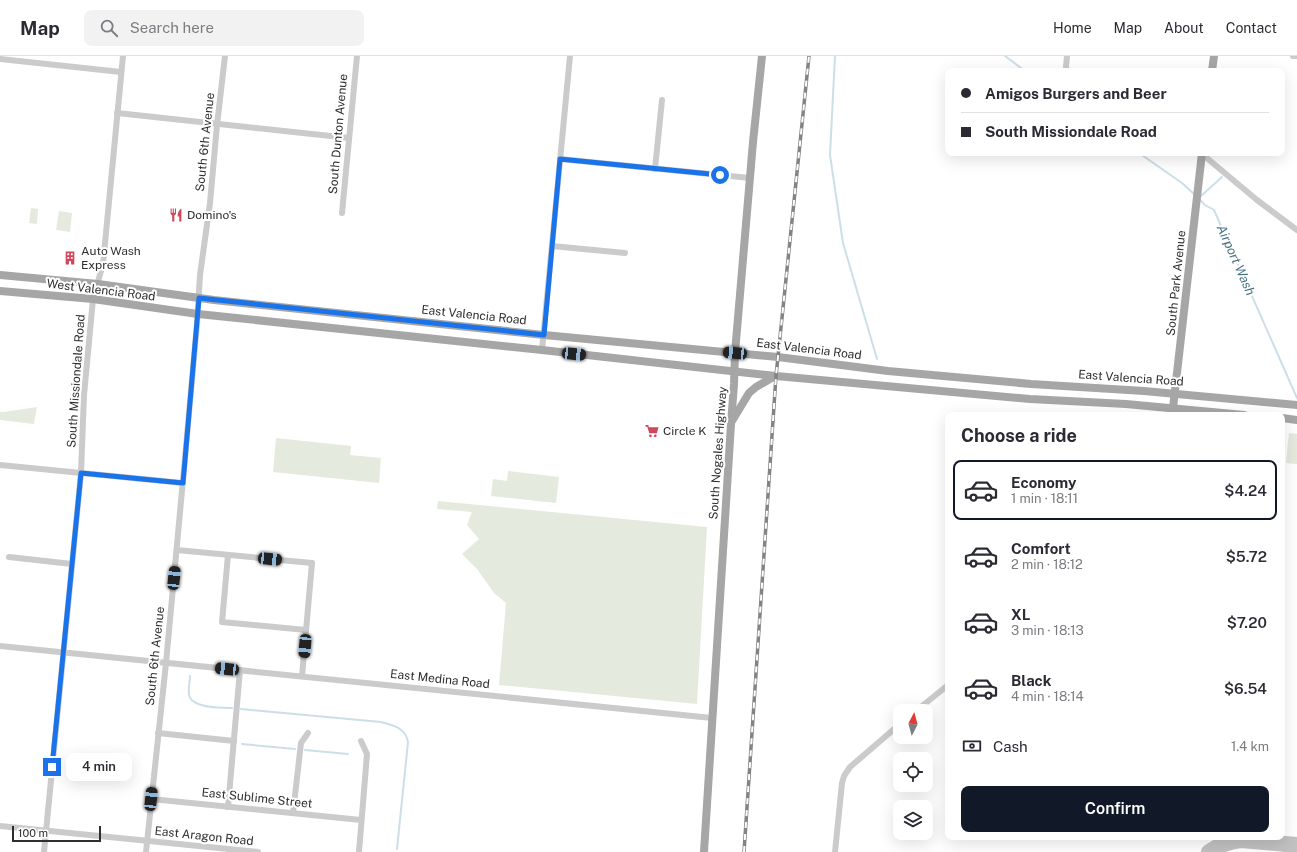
<!DOCTYPE html>
<html lang="en">
<head>
<meta charset="utf-8">
<style>
  body { margin:0; font-family:"Public Sans",sans-serif; background:#f2f2f3; color:#2b2b33; height:100vh; display:flex; flex-direction:column; font-size:15px; white-space:nowrap }
  * { box-sizing:border-box; margin:0 }
  p { font-size:13px; color:#7c7c81 }
  .icon { flex:none; width:22px; height:22px; fill:none; stroke:currentColor; stroke-width:2; stroke-linecap:round; stroke-linejoin:round }
  .map { position:relative; flex:1; overflow:hidden }
  .drawer { position:absolute; left:945px; top:356px; width:340px; height:428px; display:flex; flex-direction:column; background:#fff; border-radius:8px; box-shadow:0 4px 16px #0002 }
  .drawer>* { flex:none }
  .guide { position:absolute; left:945px; top:12px; width:340px; height:88px; border-radius:8px; box-shadow:0 4px 16px #0002; display:grid; align-content:center; height:88px; padding:0 16px; background:#fff }
  .needle { width:26px; rotate:6deg }
  .tools { position:absolute; left:893px; top:648px; display:grid; gap:8px }
  .tools a { display:grid; place-items:center; width:40px; height:40px; border-radius:8px; background:#fff; box-shadow:0 4px 16px #0002; font-size:20px }
  .scale { position:absolute; left:12px; bottom:10px; width:89px; box-sizing:border-box; padding-left:4px; border:2px solid #2e2e2e; border-top:0; font-size:11px; line-height:14px; white-space:nowrap; color:#2e2e2e; -webkit-text-stroke:3px #fff; paint-order:stroke }
  .end { position:absolute; width:18px; height:18px; margin:-9px; border:5px solid #1a73e8; background:#fff; box-shadow:0 0 0 2px #fff }
  .from { border-radius:50% }
  .bubble { position:absolute; height:28px; border-radius:8px; background:#fff; box-shadow:0 4px 16px #0002; font-size:13px; font-weight:600; line-height:28px; text-align:center }
  .car { position:absolute; width:12px; height:24px; margin:-12px -6px; border-radius:5px; box-shadow:0 0 3px 1px #0007; background:linear-gradient(#222 24%,#8ab4d8 0 40%,#222 0 76%,#8ab4d8 0 86%,#222 0) }
  .guide b { display:flex; align-items:center; gap:14px; height:38px; font-size:15px }
  .guide b+b { border-top:1px solid #e1e1e2 }
  .guide i { width:10px; height:10px; background:#2b2b33 }
  ul { padding:0; list-style:none }
  li { display:flex; align-items:center; gap:12px; height:60px; margin:0 8px 6px; padding:0 8px; border:2px solid transparent; border-radius:8px }
  li div { flex:1 }
  li b { display:block; font-size:15px }
  li em { font-style:normal; font-weight:600 }
  li.selected { border-color:#111827 }
  li>.icon { width:36px; height:36px; stroke-width:1.5 }
  h2 { padding:0 16px; font-size:18px; line-height:48px }
  .pay { display:flex; align-items:center; gap:10px; height:44px; padding:0 16px; font-size:15px }
  .pay p { margin-inline-start:auto }
  .primary-button { display:flex; gap:8px; margin-top:auto; padding:8px 16px }
  .primary-button a { flex:1; height:46px; border-radius:8px; background:#111827; color:#fff; font-size:16px; font-weight:600; line-height:46px; text-align:center }
  header { display:flex; align-items:center; gap:24px; box-sizing:border-box; height:56px; padding:0 20px; background:#fff; border-bottom:1px solid #e1e1e2 }
  header strong { font-size:19px }
  nav { display:flex; gap:22px; margin-inline-start:auto; font-size:14px }
  .search { width:280px; height:36px; background:#f2f2f3; display:flex; align-items:center; gap:10px; box-sizing:border-box; padding:0 14px; border-radius:8px; color:#7c7c81; font-size:15px }
  .map>svg:first-child { display:block }
</style>
</head>
<body>
<header>
<strong>Map</strong>
<div class="search"><svg class="icon" aria-label="search" viewBox="0 0 24 24"><circle cx="10" cy="10" r="6"/><path d="M15 15l6 6"/></svg>Search here</div>
<nav><a>Home</a><a>Map</a><a>About</a><a>Contact</a></nav>
</header>
<div class="map">
<svg width="1297" height="796" viewBox="0 0 1297 796">
  <rect width="100%" height="100%" fill="#fff"/>
  <!-- green -->
  <g fill="#e5eade">
    <path d="M31 152 38 153 37 168 29 167Z"/>
    <path d="M59 155 72 157 70 176 56 174Z"/>
    <path d="M37 351 34 368 0 364V356H4Z"/>
    <path d="M1289 377 1297 378V408L1286 407Z"/>
    <path d="M276 382 351 390 350 399 381 402 379 427 273 416Z"/>
    <path d="M508 415 559 421 556 447 491 440 493 423 507 425Z"/>
    <path d="M438 445 707 471 697 648 499 629 506 547 494 537 477 513 462 498 479 483 467 469 472 456 437 453Z"/>
  </g>
  <g fill="none" stroke-linecap="round" stroke-linejoin="round">
    <!-- stream -->
    <g stroke="#ccdfe7" stroke-width="2">
      <path d="M835 0 830 99 843 187 877 303"/>
      <path d="M1005 0 1025 15"/>
      <path d="M1139 97 1182 127 1194 138"/>
      <path d="M1201 140 1222 121"/>
      <path d="M1199 143 1205 149 1214 154 1297 342"/>
      <path d="M190 620C190 626 188 633 189 639 191 652 221 652 232 652"/>
      <path d="M241 653 381 666C393 669 406 672 408 686L397 793"/>
      <path d="M242 688 295 693"/>
      <path d="M305 694 348 698"/>
    </g>
    <!-- taxiway -->
    <path stroke="#c1c1c1" stroke-width="16" d="M1209 796C1219 789 1230 785 1241 784L1297 789"/>
    <!-- minor -->
    <g stroke="#cbcbcb" stroke-width="6">
      <path d="M1293 0H1297"/>
      <path d="M0 3 121 16"/>
      <path d="M1066 11 1067 0"/>
      <path d="M117 57 349 82"/>
      <path d="M1202 98 1257 144 1297 174"/>
      <path d="M560 103 750 122"/>
      <path d="M655 113 662 44"/>
      <path d="M342 157 357 0"/>
      <path d="M552 190 625 197"/>
      <path d="M542 294 570 0"/>
      <path d="M0 409 183 427"/>
      <path d="M177 494 312 507 302 620"/>
      <path d="M228 499 222 566 306 574"/>
      <path d="M9 501 72 508"/>
      <path d="M0 590 712 662"/>
      <path d="M916 655 948 629"/>
      <path d="M158 677 234 685"/>
      <path d="M151 743 361 764"/>
      <path d="M228 751 240 614"/>
      <path d="M293 757 301 687 308 677"/>
      <path d="M0 770 258 796"/>
      <path d="M44 796 81 417 84 339 93 243 103 208 123 0"/>
      <path d="M146 796 166 607 184 413 197 268 200 219 210 147 217 69 225 0"/>
      <path d="M359 796 367 698 361 685"/>
      <path d="M835 796 842 727 844 720 850 711 900 668"/>
    </g>
    <!-- major -->
    <g stroke="#a6a6a6" stroke-width="8">
      <path d="M1212 15 1214 0"/>
      <path d="M0 219 98 228 214 244 544 279 778 301 888 315 1031 328 1144 335 1297 349"/>
      <path d="M0 235 93 243 198 258 542 294 776 320 1030 343 1126 348 1244 359"/>
      <path d="M1173 352 1202 97"/>
      <path d="M1282 362 1297 364"/>
      <path d="M732 365 749 337 756 331 775 320"/>
      <path d="M704 796 731 368 734 328 735 297 753 86 762 0"/>
    </g>
    <!-- rail casing -->
    <g stroke="#838383" stroke-width="3.5">
      <path id="rail" d="M744 796 776 320 809 0"/>
    </g>
    <!-- rail -->
    <use href="#rail" stroke="#fff" stroke-width="2" stroke-dasharray="6" stroke-linecap="butt"/>
  </g>
  <g fill="none" stroke-linecap="round" stroke-linejoin="round">
    <!-- route -->
    <path stroke="#1a73e8" stroke-width="5" d="M52 711 81 417 183 427 199 242 544 279 560 103 720 119"/>
  </g>
  <!-- icons -->
  <defs>
    <g id="restaurant-bare" transform="scale(1.08)"><path d="M-5-6h1v4h1v-4h1v4h1v-4h1v5L-1.5 .5V6h-2V.5L-5-1ZM5-6V6H3V1.5H1.5Q1.5-4 5-6Z" fill="#cf475d" stroke="#fff" stroke-width="2.5" paint-order="stroke"/></g>
    <g id="building-bare" transform="scale(1.08)"><path d="M-4-6H4V6H1V3H-1V6H-4ZM-2.5-4.3h1.7v1.8h-1.7ZM.8-4.3h1.7v1.8H.8ZM-2.5-1h1.7V.8h-1.7ZM.8-1h1.7V.8H.8Z" fill="#cf475d" stroke="#fff" stroke-width="2.5" paint-order="stroke"/></g>
    <g id="supermarket-bare" transform="scale(1.08)"><path d="M-6-5.5h2.5l.6 2H6L4.5 2H-2.5L-4.4-4H-6ZM-1.5 3.2a1.3 1.3 0 1 0 .1 0ZM3 3.2a1.3 1.3 0 1 0 .1 0Z" fill="#cf475d" stroke="#fff" stroke-width="2.5" paint-order="stroke"/></g>
  </defs>
  <g fill-rule="evenodd">
    <use href="#restaurant-bare" x="176" y="159"/>
    <use href="#building-bare" x="70" y="202"/>
    <use href="#supermarket-bare" x="652" y="375"/>
  </g>
  <g text-anchor="middle" dominant-baseline="central" stroke-width="4" stroke-linejoin="round" paint-order="stroke">
    <!-- street labels -->
    <g font-size="12" fill="#2e2e2e" stroke="#fff">
      <text transform="translate(338 78) rotate(-85)">South Dunton Avenue</text>
      <text transform="translate(205 86) rotate(-84)">South 6th Avenue</text>
      <text transform="translate(1176 227) rotate(-84)">South Park Avenue</text>
      <text transform="translate(101 234) rotate(7)">West Valencia Road</text>
      <text transform="translate(474 259) rotate(6)">East Valencia Road</text>
      <text transform="translate(809 293) rotate(7)">East Valencia Road</text>
      <text transform="translate(1131 322) rotate(4)">East Valencia Road</text>
      <text transform="translate(76 325) rotate(-86)">South Missiondale Road</text>
      <text transform="translate(718 397) rotate(-86)">South Nogales Highway</text>
      <text transform="translate(155 600) rotate(-84)">South 6th Avenue</text>
      <text transform="translate(440 623) rotate(6)">East Medina Road</text>
      <text transform="translate(257 742) rotate(6)">East Sublime Street</text>
      <text transform="translate(204 780) rotate(6)">East Aragon Road</text>
    </g>
    <!-- poi labels -->
    <g font-size="12" fill="#2e2e2e" stroke="#fff" text-anchor="start">
      <text x="187" y="159">Domino's</text>
      <text x="81" y="195">Auto Wash<tspan x="81" dy="14">Express</tspan></text>
      <text x="663" y="375">Circle K</text>
    </g>
    <!-- water labels -->
    <g font-size="13" font-style="italic" fill="#477386" stroke="#fff">
      <text transform="translate(1236 204) rotate(66)">Airport Wash</text>
    </g>
  </g>
</svg>
<div class="tools">
<a><svg class="needle" viewBox="-14 -14 28 28"><path d="M0-13l5 13h-10z" fill="#e53935"/><path d="M0 13l5-13h-10z" fill="#7c7c81"/></svg></a>
<a><svg class="icon" aria-label="locate" viewBox="0 0 24 24"><circle cx="12" cy="12" r="6"/><path d="M12 2v4M12 18v4M2 12h4M18 12h4"/></svg></a>
<a><svg class="icon" aria-label="layers" viewBox="0 0 24 24"><path d="M12 4l9 5-9 5-9-5zM3 14l9 5 9-5"/></svg></a>
</div>
<div class="scale">100 m</div>
<i class="end from" style="left:720px;top:119px"></i>
<i class="end" style="left:52px;top:711px"></i>
<div class="bubble" style="left:66px;top:697px;width:66px">4 min</div>
<i class="car" style="left:735px;top:297px;rotate:275deg"></i>
<i class="car" style="left:574px;top:298px;rotate:96deg"></i>
<i class="car" style="left:270px;top:503px;rotate:96deg"></i>
<i class="car" style="left:174px;top:522px;rotate:6deg"></i>
<i class="car" style="left:305px;top:590px;rotate:185deg"></i>
<i class="car" style="left:227px;top:613px;rotate:276deg"></i>
<i class="car" style="left:151px;top:743px;rotate:6deg"></i>
<div class="guide">
<b><i class="from"></i>Amigos Burgers and Beer</b>
<b><i></i>South Missiondale Road</b>
</div>
<section class="drawer">
<h2>Choose a ride</h2>
<ul>
<li class="selected"><svg class="icon" aria-label="car" viewBox="0 0 24 24"><path d="M5 17H2v-5l4-1 3-4h7l3 4 3 1v5h-3M9 17h6M6 11h13"/><circle cx="7" cy="17" r="2"/><circle cx="17" cy="17" r="2"/></svg><div><b>Economy</b><p>1 min · 18:11</p></div><em>$4.24</em></li>
<li><svg class="icon" aria-label="car" viewBox="0 0 24 24"><path d="M5 17H2v-5l4-1 3-4h7l3 4 3 1v5h-3M9 17h6M6 11h13"/><circle cx="7" cy="17" r="2"/><circle cx="17" cy="17" r="2"/></svg><div><b>Comfort</b><p>2 min · 18:12</p></div><em>$5.72</em></li>
<li><svg class="icon" aria-label="car" viewBox="0 0 24 24"><path d="M5 17H2v-5l4-1 3-4h7l3 4 3 1v5h-3M9 17h6M6 11h13"/><circle cx="7" cy="17" r="2"/><circle cx="17" cy="17" r="2"/></svg><div><b>XL</b><p>3 min · 18:13</p></div><em>$7.20</em></li>
<li><svg class="icon" aria-label="car" viewBox="0 0 24 24"><path d="M5 17H2v-5l4-1 3-4h7l3 4 3 1v5h-3M9 17h6M6 11h13"/><circle cx="7" cy="17" r="2"/><circle cx="17" cy="17" r="2"/></svg><div><b>Black</b><p>4 min · 18:14</p></div><em>$6.54</em></li>
</ul>
<div class="pay"><svg class="icon" aria-label="cash" viewBox="0 0 24 24"><path d="M3 7h18v10H3z"/><circle cx="12" cy="12" r="2"/></svg>Cash<p>1.4 km</p></div>
<div class="primary-button"><a>Confirm</a></div>
</section>
</div>
</body>
</html>
